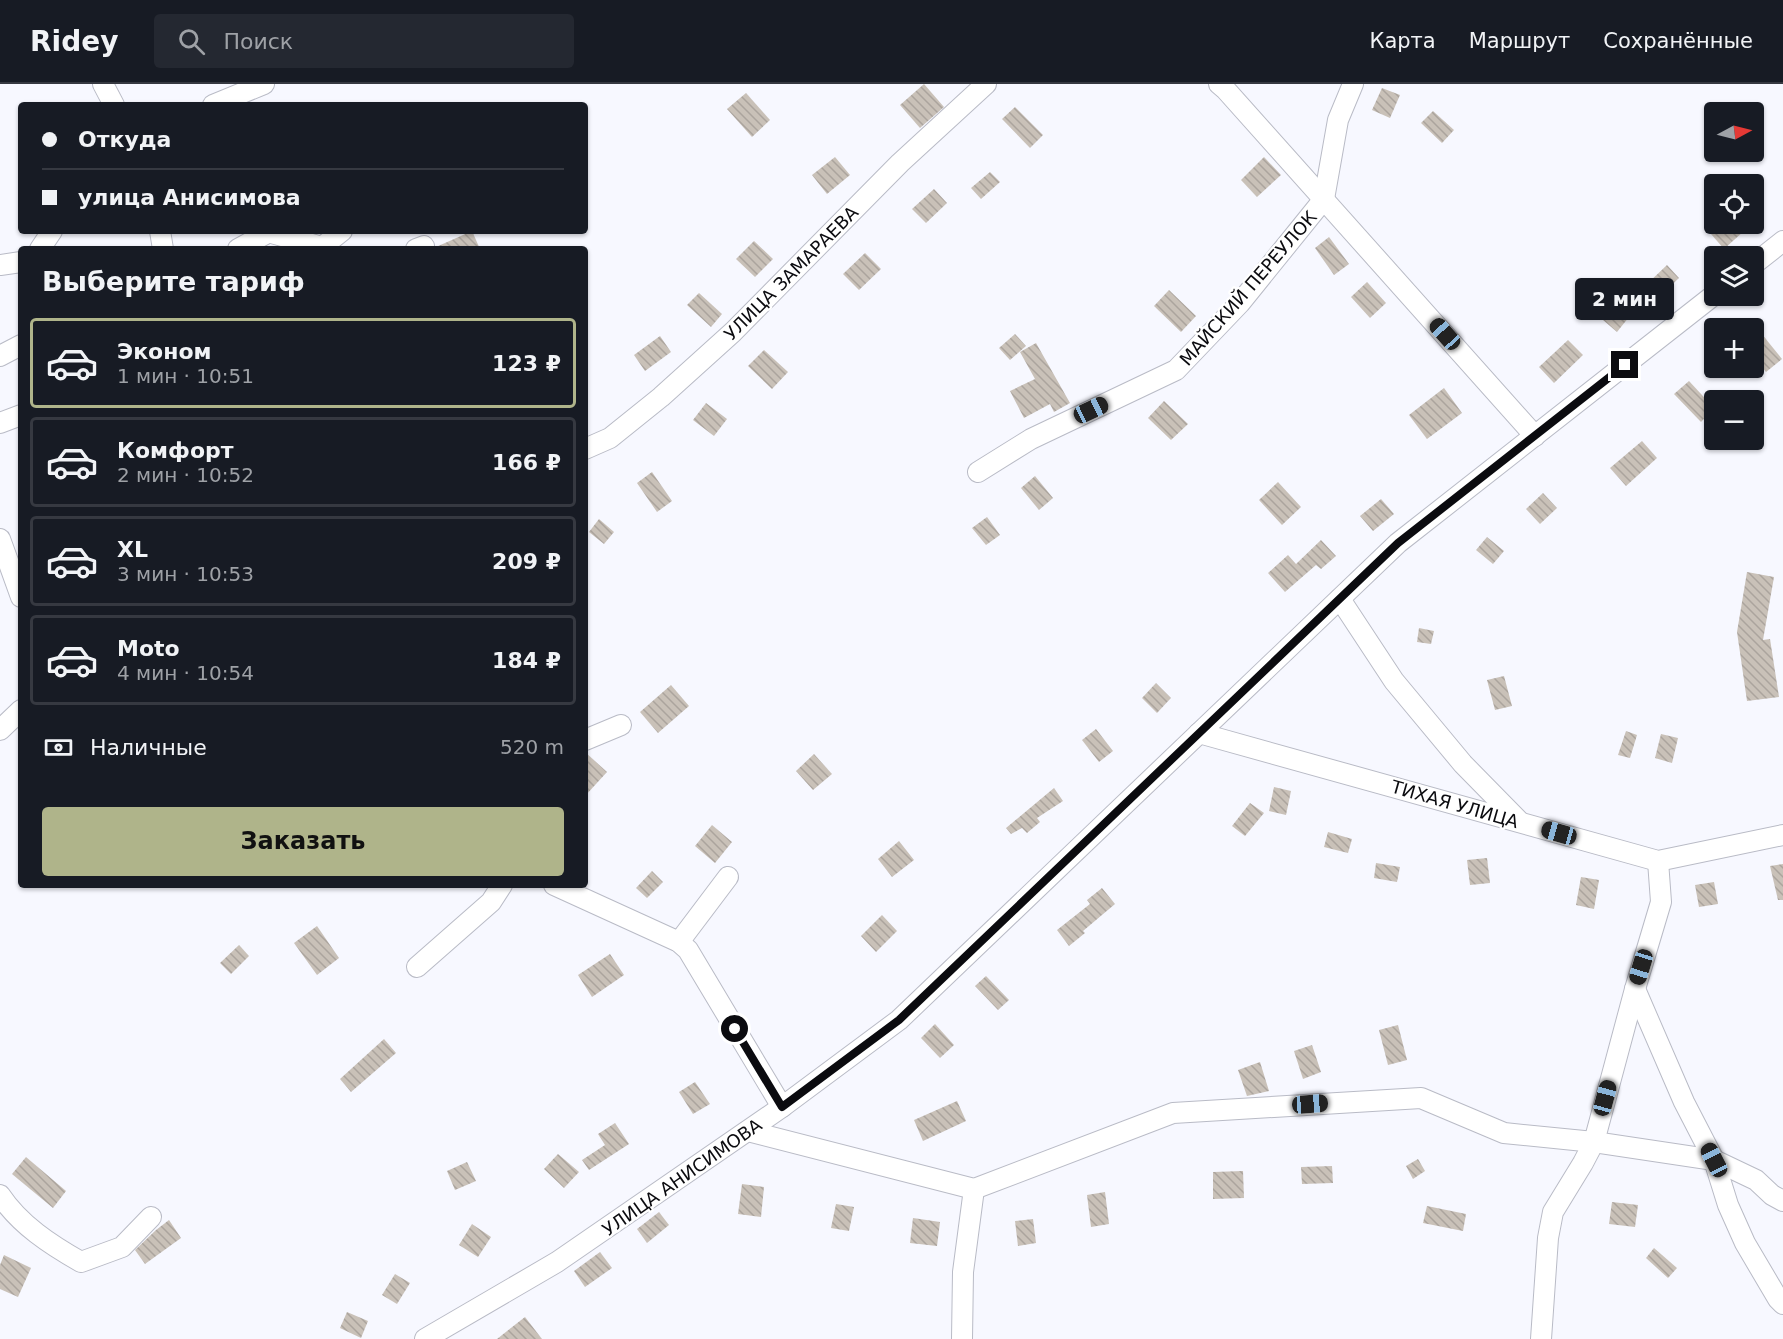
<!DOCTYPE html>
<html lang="ru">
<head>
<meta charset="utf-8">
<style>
  body { margin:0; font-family:"DejaVu Sans",sans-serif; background:#242831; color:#f1f3f6; height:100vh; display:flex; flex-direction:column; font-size:22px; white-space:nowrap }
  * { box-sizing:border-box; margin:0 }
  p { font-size:20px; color:#9ea1a6 }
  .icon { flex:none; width:33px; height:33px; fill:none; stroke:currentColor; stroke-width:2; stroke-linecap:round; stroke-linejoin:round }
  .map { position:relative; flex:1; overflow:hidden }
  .sheet { position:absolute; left:18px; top:162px; width:570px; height:642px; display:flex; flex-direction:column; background:#171b24; border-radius:6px; box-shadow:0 2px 4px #0004 }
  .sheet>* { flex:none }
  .banner { position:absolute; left:18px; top:18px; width:570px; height:132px; border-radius:6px; box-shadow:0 2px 4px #0004; display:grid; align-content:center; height:132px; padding:0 24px; background:#171b24 }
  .needle { width:39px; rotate:83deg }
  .controls { position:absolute; left:1704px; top:18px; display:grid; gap:12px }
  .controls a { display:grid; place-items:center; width:60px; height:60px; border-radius:6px; background:#171b24; box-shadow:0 2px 4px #0004; font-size:30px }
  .end { position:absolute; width:27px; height:27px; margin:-14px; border:8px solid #0b0b0f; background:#fff; box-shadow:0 0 0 3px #fff }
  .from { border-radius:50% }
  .bubble { position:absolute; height:42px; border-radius:6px; background:#171b24; box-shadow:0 2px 4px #0004; font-size:20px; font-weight:800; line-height:42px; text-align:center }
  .car { position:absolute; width:18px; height:36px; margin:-18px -9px; border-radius:8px; box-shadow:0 0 4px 2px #0007; background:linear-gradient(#222 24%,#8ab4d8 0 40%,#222 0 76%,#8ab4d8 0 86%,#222 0) }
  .banner b { display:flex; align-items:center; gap:21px; height:57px; font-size:22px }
  .banner b+b { border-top:2px solid #363941 }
  .banner i { width:15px; height:15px; background:#f1f3f6 }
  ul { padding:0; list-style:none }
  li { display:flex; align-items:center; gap:18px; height:90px; margin:0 12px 9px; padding:0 12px; border:3px solid #363941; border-radius:6px }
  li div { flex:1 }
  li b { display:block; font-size:22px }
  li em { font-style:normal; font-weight:800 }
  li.selected { border-color:#afb48a }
  li>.icon { width:54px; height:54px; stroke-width:1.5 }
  h2 { padding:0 24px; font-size:27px; line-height:72px }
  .pay { display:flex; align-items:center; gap:15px; height:66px; padding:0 24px; font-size:22px }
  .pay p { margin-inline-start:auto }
  .action { display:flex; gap:12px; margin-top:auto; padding:12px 24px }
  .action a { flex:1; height:69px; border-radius:6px; background:#afb48a; color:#111; font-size:24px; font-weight:800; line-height:69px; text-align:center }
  header { display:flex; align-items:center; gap:36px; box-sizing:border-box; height:84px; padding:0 30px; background:#171b24; border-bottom:2px solid #363941 }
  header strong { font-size:28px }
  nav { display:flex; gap:33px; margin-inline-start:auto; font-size:21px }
  .search { width:420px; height:54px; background:#242831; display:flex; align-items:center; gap:15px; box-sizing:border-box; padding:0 21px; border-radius:6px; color:#9ea1a6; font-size:22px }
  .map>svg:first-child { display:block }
</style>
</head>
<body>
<header>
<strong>Ridey</strong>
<div class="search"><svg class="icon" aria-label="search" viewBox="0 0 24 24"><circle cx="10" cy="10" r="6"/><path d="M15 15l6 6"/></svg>Поиск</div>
<nav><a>Карта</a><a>Маршрут</a><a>Сохранённые</a></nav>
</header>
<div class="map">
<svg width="1783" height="1255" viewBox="0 0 1783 1255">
  <defs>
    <pattern id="building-back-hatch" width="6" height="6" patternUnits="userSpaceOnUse" patternTransform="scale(1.5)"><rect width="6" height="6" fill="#c9c1b8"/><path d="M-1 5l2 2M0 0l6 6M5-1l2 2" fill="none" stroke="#aba49d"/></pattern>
  </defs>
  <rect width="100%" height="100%" fill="#f7f8ff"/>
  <!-- building -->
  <g fill="url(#building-back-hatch)">
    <path d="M924 0 944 23 920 44 900 21Z"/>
    <path d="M1382 4 1400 11 1390 34 1372 26Z"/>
    <path d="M746 9 770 36 752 53 727 25Z"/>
    <path d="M1015 23 1043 51 1030 64 1002 35Z"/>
    <path d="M1433 27 1454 46 1442 59 1421 39Z"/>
    <path d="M835 73 850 91 827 110 812 91Z"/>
    <path d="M1264 73 1281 91 1257 113 1241 96Z"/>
    <path d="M990 88 1000 98 981 115 971 104Z"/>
    <path d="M934 105 947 119 926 139 912 125Z"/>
    <path d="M1722 140H1737L1744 147 1724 165 1711 150Z"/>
    <path d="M472 147 480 165H435L436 163Z"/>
    <path d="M1329 153 1349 180 1334 191 1315 164Z"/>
    <path d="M754 157 773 175 755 193 736 175Z"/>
    <path d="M865 169 881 185 859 206 843 190Z"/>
    <path d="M1667 181 1679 194 1658 214 1646 201Z"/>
    <path d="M1367 198 1386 219 1370 234 1351 213Z"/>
    <path d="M1169 206 1196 232 1181 248 1154 222Z"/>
    <path d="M699 209 722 230 711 243 687 221Z"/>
    <path d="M1607 216 1629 233 1617 248 1596 230Z"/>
    <path d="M1761 249 1782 275 1766 288 1754 273V256Z"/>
    <path d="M1015 250 1026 262 1010 276 999 264Z"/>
    <path d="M660 252 671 268 645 287 634 271Z"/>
    <path d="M1568 256 1583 271 1554 299 1539 283Z"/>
    <path d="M1036 259 1070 319 1054 328 1050 320 1024 334 1010 307 1035 295 1020 268Z"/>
    <path d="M764 266 788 288 772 305 748 282Z"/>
    <path d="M1689 297 1714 324 1701 338 1674 310Z"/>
    <path d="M1444 304 1462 329 1427 355 1409 331Z"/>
    <path d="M1164 317 1188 340 1171 356 1148 334Z"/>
    <path d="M706 319 727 335 714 352 693 336Z"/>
    <path d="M1642 357 1657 374 1626 402 1610 384Z"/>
    <path d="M652 388 672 417 657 428 637 399Z"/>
    <path d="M1035 392 1053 414 1039 426 1021 404Z"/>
    <path d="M1278 398 1301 423 1282 441 1259 416Z"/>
    <path d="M1543 409 1557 424 1540 440 1526 425Z"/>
    <path d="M1381 415 1394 430 1373 447 1360 432Z"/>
    <path d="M987 433 1000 451 986 461 972 444Z"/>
    <path d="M599 435 614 448 604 460 589 448Z"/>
    <path d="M1487 453 1504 467 1493 480 1476 466Z"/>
    <path d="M1321 456 1336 472 1321 485 1316 481 1285 508 1268 489 1288 471 1296 480Z"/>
    <path d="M1747 488 1774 493 1763 556 1770 555 1779 613 1747 617 1737 548Z"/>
    <path d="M1419 544 1434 547 1431 560 1417 558Z"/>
    <path d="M1504 592 1512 622 1495 626 1487 596Z"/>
    <path d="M1156 599 1171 614 1157 629 1142 614Z"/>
    <path d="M671 601 689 622 658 649 640 628Z"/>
    <path d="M1096 645 1113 667 1099 678 1082 656Z"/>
    <path d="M1626 647 1637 651 1630 674 1618 671Z"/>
    <path d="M1661 650 1678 654 1672 679 1655 674Z"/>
    <path d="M585 668 607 688 585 712Z"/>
    <path d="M814 670 832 690 813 706 796 687Z"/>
    <path d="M1274 703 1291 707 1286 731 1269 727Z"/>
    <path d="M1054 704 1063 717 1037 734 1040 738 1027 749 1022 744 1011 750 1006 744Z"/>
    <path d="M1250 719 1264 729 1245 752 1232 742Z"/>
    <path d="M712 741 732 758 715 779 695 762Z"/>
    <path d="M1328 748 1352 755 1348 769 1324 763Z"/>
    <path d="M899 757 914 776 892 793 878 775Z"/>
    <path d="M1487 774 1490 799 1470 801 1467 776Z"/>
    <path d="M1376 779 1400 783 1397 798 1374 794Z"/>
    <path d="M1783 780V816H1778L1770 782Z"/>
    <path d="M652 787 663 798 647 814 636 804Z"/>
    <path d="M1581 793 1599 796 1594 825 1576 821Z"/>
    <path d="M1714 798 1718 820 1699 823 1695 801Z"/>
    <path d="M1102 804 1115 820 1083 847 1085 849 1069 862 1057 846 1090 820 1087 816Z"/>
    <path d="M882 831 897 847 876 868 861 852Z"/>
    <path d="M317 842 339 874 317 891 294 859Z"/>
    <path d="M239 861 249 872 231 890 220 879Z"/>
    <path d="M610 870 624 891 592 913 578 891Z"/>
    <path d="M986 892 1009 916 998 926 975 902Z"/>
    <path d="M935 940 954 961 940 974 921 954Z"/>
    <path d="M1398 941 1407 976 1388 981 1379 946Z"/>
    <path d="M384 955 396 969 351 1008 340 995Z"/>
    <path d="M1312 961 1321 988 1303 995 1294 967Z"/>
    <path d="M1260 978 1269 1007 1247 1012 1238 986Z"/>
    <path d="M695 998 710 1020 693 1030 679 1008Z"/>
    <path d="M957 1017 966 1037 923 1057 914 1036Z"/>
    <path d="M615 1039 629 1060 589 1086 582 1076 605 1061 598 1050Z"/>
    <path d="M558 1070 579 1088 564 1104 544 1085Z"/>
    <path d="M26 1073 66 1107 53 1124 12 1090Z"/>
    <path d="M1418 1075 1425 1087 1413 1095 1406 1082Z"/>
    <path d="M467 1078 476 1097 455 1106 447 1087Z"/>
    <path d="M1332 1082 1333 1099 1302 1100 1301 1083Z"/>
    <path d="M1243 1087 1244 1114 1213 1115V1088Z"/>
    <path d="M742 1100 764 1103 761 1133 738 1130Z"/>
    <path d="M1105 1108 1109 1140 1091 1143 1087 1111Z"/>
    <path d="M1612 1118 1638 1121 1635 1143 1609 1140Z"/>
    <path d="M836 1120 854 1123 849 1147 831 1144Z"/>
    <path d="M1427 1122 1466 1130 1463 1147 1423 1139Z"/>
    <path d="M659 1128 669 1141 647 1159 637 1145Z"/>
    <path d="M913 1134 940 1138 937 1162 910 1159Z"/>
    <path d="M1033 1135 1036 1159 1018 1162 1015 1137Z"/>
    <path d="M169 1136 181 1154 145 1180 135 1166 156 1146Z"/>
    <path d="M472 1140 491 1153 478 1173 459 1161Z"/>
    <path d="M1654 1164 1677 1184 1668 1194 1646 1174Z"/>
    <path d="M600 1168 612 1184 585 1203 574 1187Z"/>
    <path d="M4 1171 31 1184 18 1213 0 1205V1181Z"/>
    <path d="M395 1190 410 1199 397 1220 382 1211Z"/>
    <path d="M347 1228 368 1237 361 1254 340 1244Z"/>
    <path d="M525 1233 542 1255H497Z"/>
  </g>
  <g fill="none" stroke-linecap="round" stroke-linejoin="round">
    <!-- minor casing -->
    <g stroke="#b9bbc6" stroke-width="22">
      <g id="minor">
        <path d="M103 0 114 21"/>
        <path d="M1219 0 1226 6 1535 352"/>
        <path d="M213 21 264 0"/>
        <path d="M160 147 163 165"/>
        <path d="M268 148 322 163 323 165"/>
        <path d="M322 163 342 147"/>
        <path d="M40 165 52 147"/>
        <path d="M238 165 271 147"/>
        <path d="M416 165 424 162"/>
        <path d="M1754 180 1783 157"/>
        <path d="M0 181 21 178"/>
        <path d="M0 272 21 261"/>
        <path d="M0 339 21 331"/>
        <path d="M585 365 610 354 661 313 733 248 900 79 986 0"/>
        <path d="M978 388 1031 355 1176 286 1240 219 1324 115 1338 36 1353 0"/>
        <path d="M0 455 21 513"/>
        <path d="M1340 515 1394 597 1463 680 1518 736"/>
        <path d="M0 646 21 626"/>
        <path d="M1199 649 1658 777 1783 751"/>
        <path d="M585 656 621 641"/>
        <path d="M554 801 679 858 688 866 782 1023"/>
        <path d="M679 858 728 793"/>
        <path d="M417 883 491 818 502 801"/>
        <path d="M1635 905 1684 1018 1714 1076 1728 1121 1745 1159 1778 1215 1783 1220"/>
        <path d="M748 1047 974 1105 1173 1029 1421 1014 1504 1049 1594 1058 1714 1076 1756 1096 1772 1111 1783 1117"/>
        <path d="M0 1111C20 1141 51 1161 81 1178L122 1163 151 1133"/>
        <path d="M425 1255 557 1178 782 1023 899 936 1398 459 1714 211"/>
        <path d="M962 1255 963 1188 974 1105"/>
        <path d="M1541 1255 1548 1154 1553 1128 1583 1079 1594 1058 1635 905 1661 818 1658 777"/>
      </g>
    </g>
    <!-- minor -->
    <use href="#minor" stroke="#fff" stroke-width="20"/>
  </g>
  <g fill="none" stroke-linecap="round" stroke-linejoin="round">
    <!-- route -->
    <path stroke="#0b0b0f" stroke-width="8" d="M735 945 782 1023 899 936 1398 459 1625 281"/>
  </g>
  <g text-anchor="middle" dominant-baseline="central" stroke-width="4.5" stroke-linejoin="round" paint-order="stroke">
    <!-- street labels -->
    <g font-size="18" fill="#0b0b0f" stroke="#fff">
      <text transform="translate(791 189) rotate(-45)">УЛИЦА ЗАМАРАЕВА</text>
      <text transform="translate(1248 204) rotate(-49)">МАЙСКИЙ ПЕРЕУЛОК</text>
      <text transform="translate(1455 720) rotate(16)">ТИХАЯ УЛИЦА</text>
      <text transform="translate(682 1093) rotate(-35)">УЛИЦА АНИСИМОВА</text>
    </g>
  </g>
</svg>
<div class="controls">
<a><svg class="needle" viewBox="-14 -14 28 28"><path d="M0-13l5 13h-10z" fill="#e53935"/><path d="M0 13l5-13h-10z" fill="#9ea1a6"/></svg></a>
<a><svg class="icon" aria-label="locate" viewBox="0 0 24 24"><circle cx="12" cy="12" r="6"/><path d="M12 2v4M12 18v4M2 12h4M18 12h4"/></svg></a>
<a><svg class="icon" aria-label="layers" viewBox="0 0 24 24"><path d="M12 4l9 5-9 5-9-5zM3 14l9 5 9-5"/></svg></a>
<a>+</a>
<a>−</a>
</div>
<i class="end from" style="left:735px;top:945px"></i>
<i class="end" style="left:1625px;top:281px"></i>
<div class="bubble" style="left:1575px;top:194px;width:99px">2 мин</div>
<i class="car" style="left:1445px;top:250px;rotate:318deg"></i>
<i class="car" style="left:1091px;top:326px;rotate:65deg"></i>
<i class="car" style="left:1559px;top:749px;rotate:286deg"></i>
<i class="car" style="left:1641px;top:883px;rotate:197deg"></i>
<i class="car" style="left:1605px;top:1014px;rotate:15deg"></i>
<i class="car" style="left:1310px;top:1020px;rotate:86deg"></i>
<i class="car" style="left:1714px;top:1076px;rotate:333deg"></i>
<div class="banner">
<b><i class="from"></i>Откуда</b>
<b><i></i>улица Анисимова</b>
</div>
<section class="sheet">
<h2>Выберите тариф</h2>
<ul>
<li class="selected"><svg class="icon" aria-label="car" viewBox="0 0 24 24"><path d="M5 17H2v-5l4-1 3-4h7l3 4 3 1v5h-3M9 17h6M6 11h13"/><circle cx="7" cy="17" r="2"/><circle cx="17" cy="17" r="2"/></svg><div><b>Эконом</b><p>1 мин · 10:51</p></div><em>123 ₽</em></li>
<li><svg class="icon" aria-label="car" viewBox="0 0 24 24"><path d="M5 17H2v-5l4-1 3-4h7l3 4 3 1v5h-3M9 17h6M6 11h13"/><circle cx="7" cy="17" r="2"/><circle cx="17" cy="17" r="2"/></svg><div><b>Комфорт</b><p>2 мин · 10:52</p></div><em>166 ₽</em></li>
<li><svg class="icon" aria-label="car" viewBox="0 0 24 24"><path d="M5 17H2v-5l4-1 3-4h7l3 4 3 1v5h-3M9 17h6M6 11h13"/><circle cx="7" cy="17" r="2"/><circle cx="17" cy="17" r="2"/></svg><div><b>XL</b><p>3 мин · 10:53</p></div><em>209 ₽</em></li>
<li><svg class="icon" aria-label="car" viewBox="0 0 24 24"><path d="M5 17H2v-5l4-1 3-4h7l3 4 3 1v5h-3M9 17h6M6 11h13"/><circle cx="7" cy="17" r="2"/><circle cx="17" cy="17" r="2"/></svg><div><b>Moto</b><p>4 мин · 10:54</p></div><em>184 ₽</em></li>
</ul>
<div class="pay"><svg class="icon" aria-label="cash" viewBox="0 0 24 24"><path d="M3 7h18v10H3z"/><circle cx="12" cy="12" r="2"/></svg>Наличные<p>520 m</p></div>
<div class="action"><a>Заказать</a></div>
</section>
</div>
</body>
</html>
